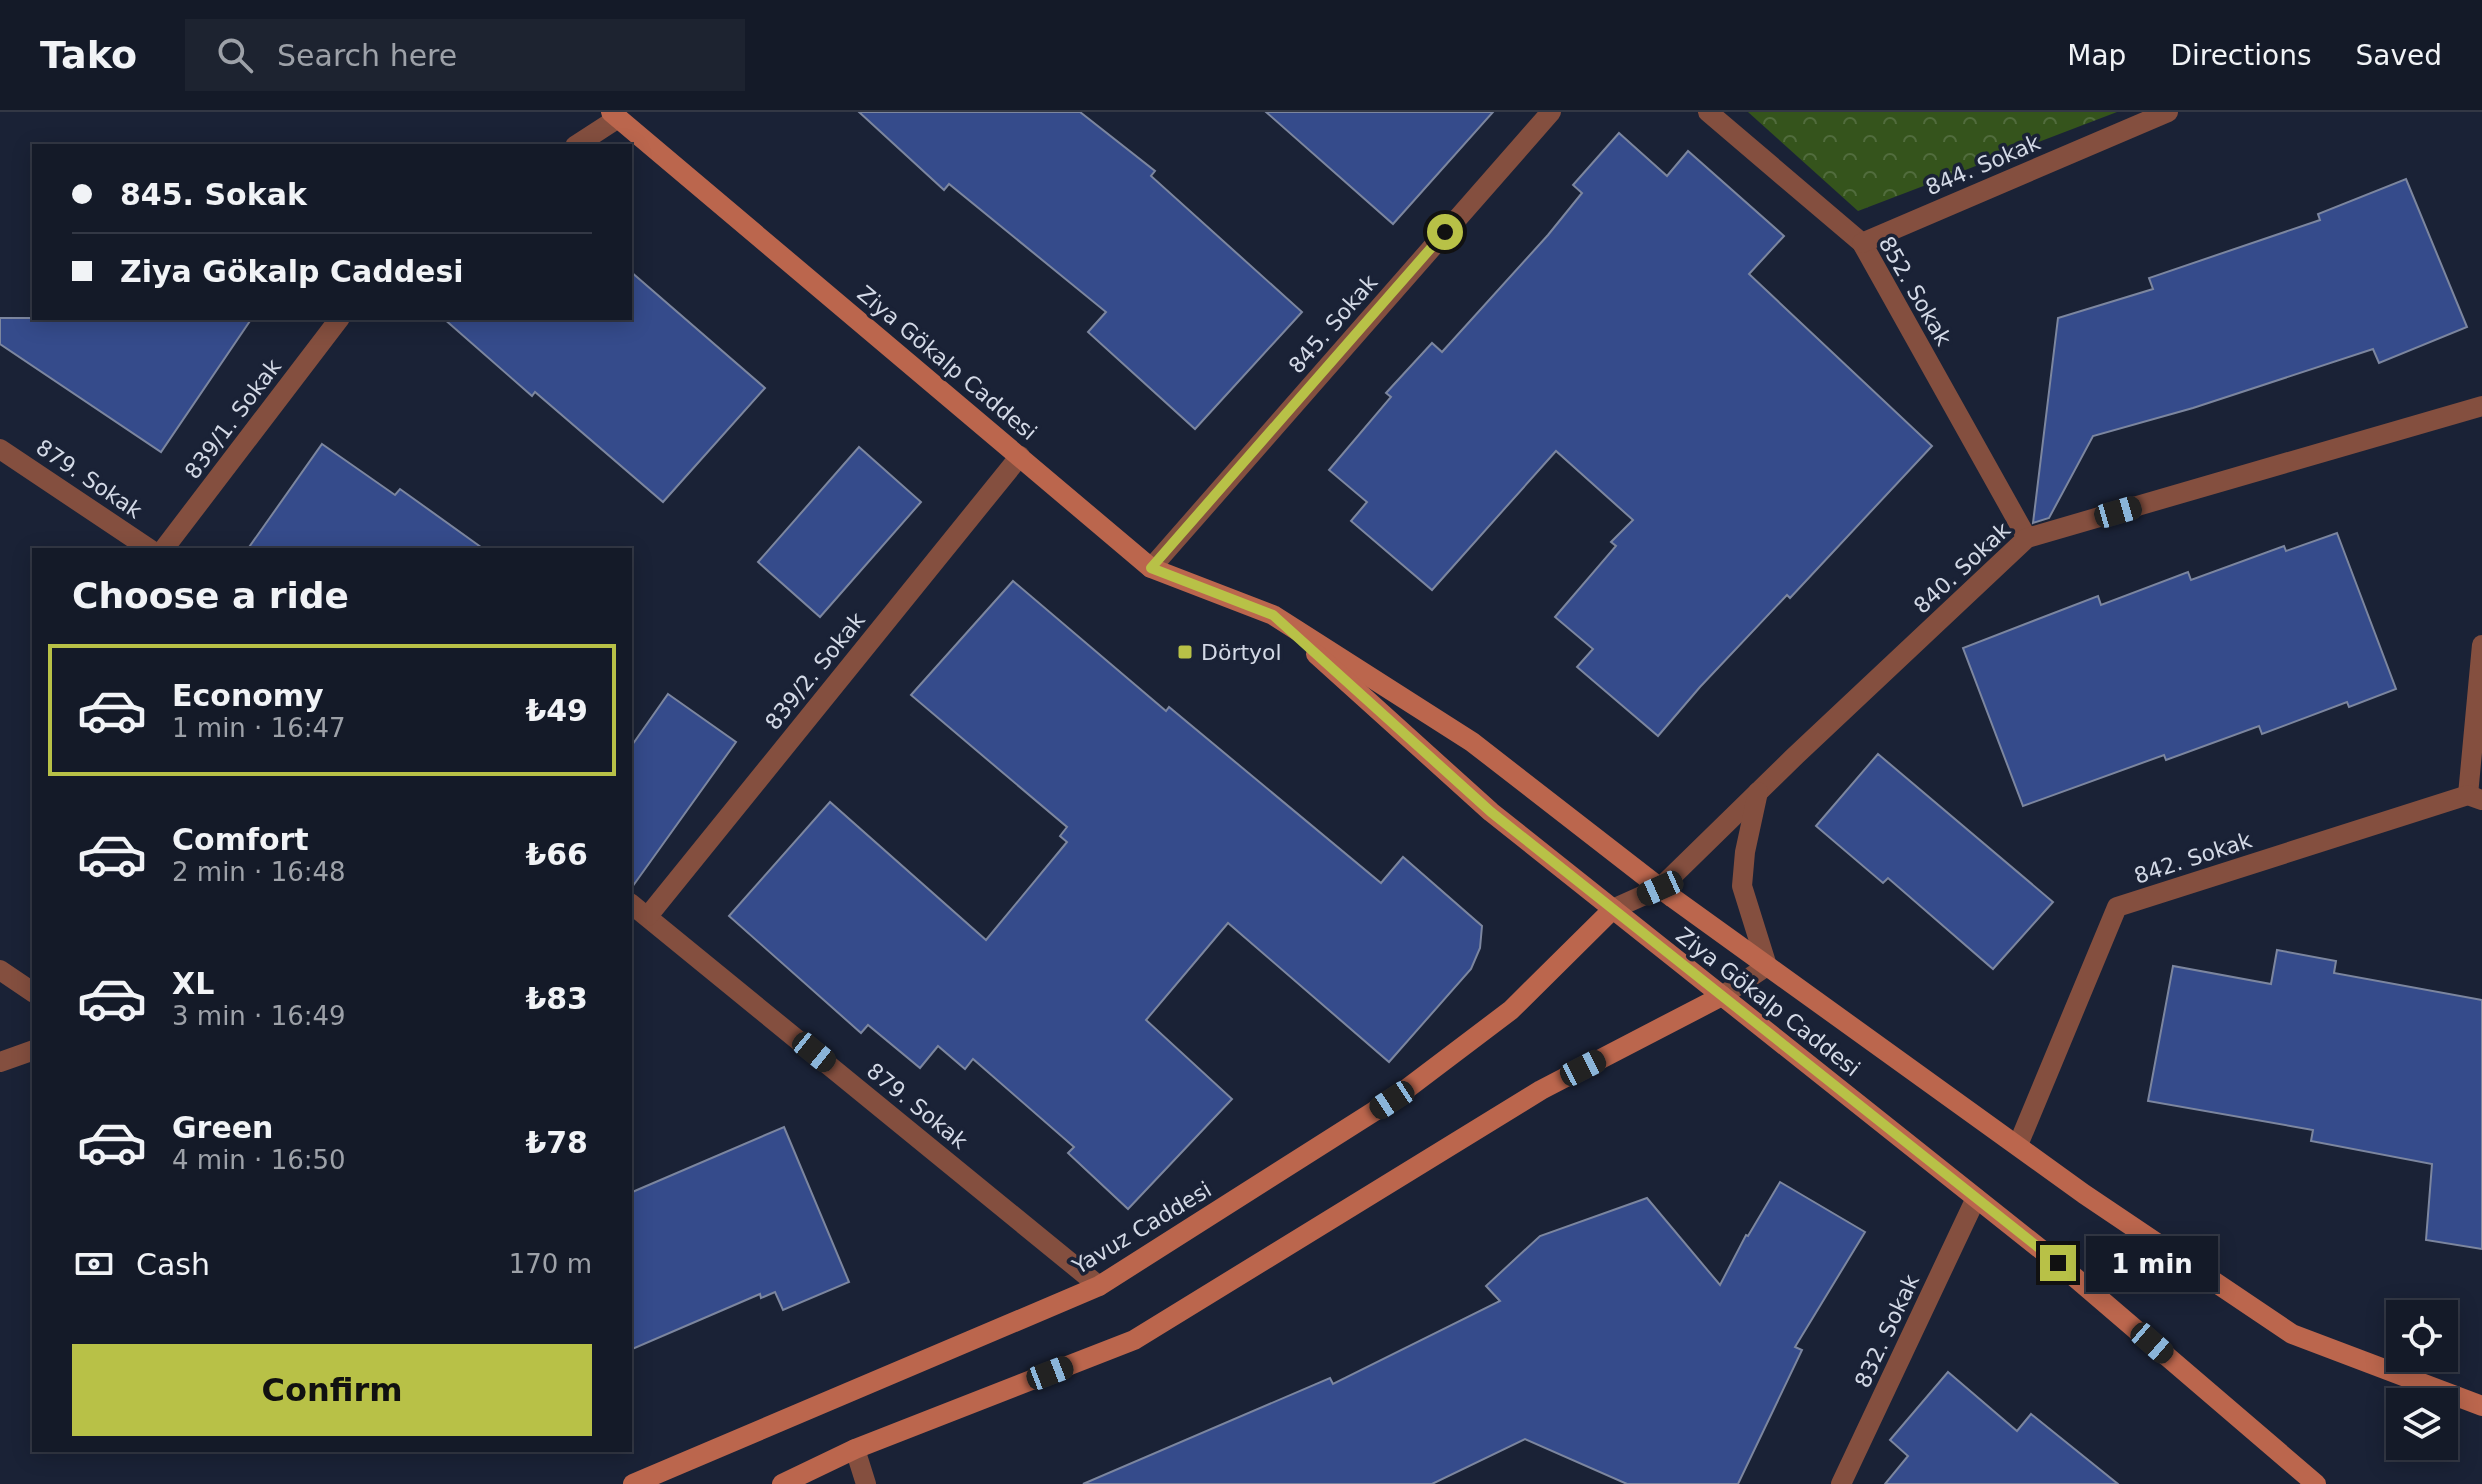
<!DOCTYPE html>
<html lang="en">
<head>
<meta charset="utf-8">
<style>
  body { margin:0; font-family:"DejaVu Sans",sans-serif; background:#1d2330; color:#f1f3f6; height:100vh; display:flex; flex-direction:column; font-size:30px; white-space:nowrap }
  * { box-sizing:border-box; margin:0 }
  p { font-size:26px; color:#9da1a8 }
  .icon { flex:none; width:44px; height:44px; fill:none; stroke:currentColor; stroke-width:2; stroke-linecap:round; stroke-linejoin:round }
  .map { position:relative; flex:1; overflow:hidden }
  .drawer { position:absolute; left:32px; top:436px; width:600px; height:904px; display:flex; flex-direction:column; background:#141a28; border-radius:0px; box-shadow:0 4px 20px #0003,0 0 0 2px #333845 }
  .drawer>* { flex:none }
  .guide { position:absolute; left:32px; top:32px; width:600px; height:176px; border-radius:0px; box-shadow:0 4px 20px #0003,0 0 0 2px #333845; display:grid; align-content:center; height:176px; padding:0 40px; background:#141a28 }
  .tools { position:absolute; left:2386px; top:1188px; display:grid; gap:16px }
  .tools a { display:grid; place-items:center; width:72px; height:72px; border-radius:0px; background:#141a28; box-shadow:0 4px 20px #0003,0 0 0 2px #333845; font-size:40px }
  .end { position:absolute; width:36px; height:36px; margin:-18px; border:10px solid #b8c147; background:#111; box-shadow:0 0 0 4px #111 }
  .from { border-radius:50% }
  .bubble { position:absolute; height:56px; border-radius:0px; background:#141a28; box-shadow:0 4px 20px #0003,0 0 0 2px #333845; font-size:26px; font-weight:600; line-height:56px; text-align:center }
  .car { position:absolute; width:24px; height:48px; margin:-24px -12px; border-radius:10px; box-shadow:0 0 6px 2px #0007; background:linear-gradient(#222 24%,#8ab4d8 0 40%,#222 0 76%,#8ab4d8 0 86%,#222 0) }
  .guide b { display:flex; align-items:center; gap:28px; height:76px; font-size:30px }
  .guide b+b { border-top:2px solid #333845 }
  .guide i { width:20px; height:20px; background:#f1f3f6 }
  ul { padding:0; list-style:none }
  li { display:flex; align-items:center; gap:24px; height:132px; margin:0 16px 12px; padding:0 24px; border:4px solid transparent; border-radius:0px }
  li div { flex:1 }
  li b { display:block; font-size:30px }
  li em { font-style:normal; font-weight:600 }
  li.current { border-color:#b8c147 }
  li>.icon { width:72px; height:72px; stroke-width:1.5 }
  h2 { padding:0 40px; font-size:36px; line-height:96px }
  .pay { display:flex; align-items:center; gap:20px; height:88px; padding:0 40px; font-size:30px }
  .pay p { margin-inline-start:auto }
  .primary-button { display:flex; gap:16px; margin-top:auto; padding:16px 40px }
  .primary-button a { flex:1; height:92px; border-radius:0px; background:#b8c147; color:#111; font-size:32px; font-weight:600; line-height:92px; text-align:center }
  header { display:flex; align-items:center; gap:48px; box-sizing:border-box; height:112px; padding:0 40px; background:#141a28; border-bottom:2px solid #333845 }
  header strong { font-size:38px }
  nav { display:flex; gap:44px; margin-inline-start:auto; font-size:28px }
  .search { width:560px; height:72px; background:#1d2330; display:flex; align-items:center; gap:20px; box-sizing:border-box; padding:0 28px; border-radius:0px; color:#9da1a8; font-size:30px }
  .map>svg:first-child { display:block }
</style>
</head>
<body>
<header>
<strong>Tako</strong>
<div class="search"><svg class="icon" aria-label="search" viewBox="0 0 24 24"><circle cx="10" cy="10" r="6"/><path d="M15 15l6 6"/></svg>Search here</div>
<nav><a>Map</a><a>Directions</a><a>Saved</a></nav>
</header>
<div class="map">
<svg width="2482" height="1372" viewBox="0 0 2482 1372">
  <defs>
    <pattern id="park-crowns" width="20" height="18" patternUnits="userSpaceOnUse" patternTransform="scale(2)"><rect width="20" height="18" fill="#35541c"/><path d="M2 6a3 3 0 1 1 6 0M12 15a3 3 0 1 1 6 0" fill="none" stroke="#516c3d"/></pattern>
  </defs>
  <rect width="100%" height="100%" fill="#1a2236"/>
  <!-- park -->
  <path fill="url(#park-crowns)" d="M1748 0H2117L1858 99Z"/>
  <!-- building -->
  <g fill="#354b8b" stroke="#7c869f" stroke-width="2">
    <path d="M859 0H1080L1155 59 1151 64 1302 200 1195 317 1088 220 1106 200 949 72 944 78Z"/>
    <path d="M1266 0H1493L1393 112Z"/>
    <path d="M1619 21 1667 64 1688 39 1784 124 1749 162 1932 334 1790 486 1787 483 1700 575 1658 624 1577 555 1593 537 1555 505 1616 434 1611 430 1633 408 1556 339 1432 478 1351 409 1367 390 1329 358 1391 285 1386 281 1432 231 1442 240 1548 123 1582 81 1573 73Z"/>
    <path d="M2406 67 2467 215 2379 251 2373 237 2193 296 2093 324 2049 406 2033 411 2058 206 2153 177 2149 166 2320 108 2318 102Z"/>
    <path d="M630 159 765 276 663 390 535 280 532 284 443 206H630Z"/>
    <path d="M0 206H252L161 340 0 232Z"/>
    <path d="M322 332 395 383 400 377 485 438H247Z"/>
    <path d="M859 335 921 390 820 505 758 450Z"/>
    <path d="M2337 421 2396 577 2349 595 2347 590 2262 622 2259 614 2166 648 2164 643 2023 694 1963 536 2098 484 2101 493 2188 460 2191 468 2284 434 2286 439Z"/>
    <path d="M1013 469 1166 599 1169 595 1381 771 1403 745 1482 814 1480 836 1471 857 1389 950 1228 811 1146 908 1232 987 1128 1097 1068 1041 1074 1035 973 947 965 957 938 934 920 956 868 913 861 921 729 804 830 690 986 828 1067 730 1060 724 1067 715 911 583Z"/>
    <path d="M668 582 736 630 630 778V636Z"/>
    <path d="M1878 642 2053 790 1993 857 1888 766 1883 771 1816 714Z"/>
    <path d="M2277 838 2336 849 2334 861 2482 888V1137L2426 1128 2432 1052 2311 1029 2313 1018 2148 989 2173 854 2271 872Z"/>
    <path d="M784 1015 849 1170 783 1198 775 1180 761 1186 760 1182 630 1238V1081Z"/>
    <path d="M1780 1070 1865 1120 1795 1235 1802 1238 1738 1372H1627L1525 1327 1432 1372H1083L1330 1266 1333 1272 1500 1189 1486 1174 1540 1124 1647 1086 1720 1173 1746 1123 1748 1124Z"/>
    <path d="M1948 1260 2017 1319 2031 1302 2118 1372H1885L1908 1344 1890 1328Z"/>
  </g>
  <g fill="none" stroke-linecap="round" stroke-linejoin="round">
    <!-- minor -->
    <g stroke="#844f3f" stroke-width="20">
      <path d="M1708 0 1862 131 2027 426"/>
      <path d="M575 34 618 6"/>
      <path d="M1862 131 2168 0"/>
      <path d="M0 337 151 438"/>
      <path d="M163 438 340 206"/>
      <path d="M1151 456 1551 0"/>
      <path d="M2468 683 2482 533"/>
      <path d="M630 791 1099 1174"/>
      <path d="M1613 797 1660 776 1793 646 2027 426 2482 294"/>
      <path d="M648 804 1020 344"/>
      <path d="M0 858 34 881"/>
      <path d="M1722 884 1767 854 1742 774 1745 740 1758 680"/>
      <path d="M0 950 34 938"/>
      <path d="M2018 1033 2117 795 2468 683 2482 688"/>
      <path d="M855 1337 866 1372"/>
      <path d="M1841 1372 1976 1086"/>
    </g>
    <!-- secondary -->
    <g stroke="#bb664d" stroke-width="20">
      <path d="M611 0 1151 456 1273 503 1472 630 1673 786 2084 1082 2292 1222 2482 1294"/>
      <path d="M1316 542 1491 700 2058 1151 2316 1372"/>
      <path d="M633 1372 1099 1174 1392 988 1511 898 1613 797"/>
      <path d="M782 1372 855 1337 1134 1228 1541 978 1722 884"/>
    </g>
  </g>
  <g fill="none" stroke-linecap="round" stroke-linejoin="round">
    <!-- route -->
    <path stroke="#b8c147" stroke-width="10" d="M1445 120 1151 456 1273 503 1491 700 2058 1151"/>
  </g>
  <!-- markers -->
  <rect fill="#b8c147" stroke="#1a2236" stroke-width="3" x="1177" y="532" width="16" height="16" rx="4"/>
  <g text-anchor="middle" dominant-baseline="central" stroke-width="7" stroke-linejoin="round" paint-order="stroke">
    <!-- street labels -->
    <g font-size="22" fill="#d3d9e6" stroke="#1a2236">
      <text transform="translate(1983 53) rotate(-23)">844. Sokak</text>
      <text transform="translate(1915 179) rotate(60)">852. Sokak</text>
      <text transform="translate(1333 212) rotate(-49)">845. Sokak</text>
      <text transform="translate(947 251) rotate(40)">Ziya Gökalp Caddesi</text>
      <text transform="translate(233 307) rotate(-53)">839/1. Sokak</text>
      <text transform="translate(89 367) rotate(34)">879. Sokak</text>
      <text transform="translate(1962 456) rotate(-43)">840. Sokak</text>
      <text transform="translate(815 559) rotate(-51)">839/2. Sokak</text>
      <text transform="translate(2193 746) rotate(-18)">842. Sokak</text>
      <text transform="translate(1768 890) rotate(38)">Ziya Gökalp Caddesi</text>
      <text transform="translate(917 994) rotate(39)">879. Sokak</text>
      <text transform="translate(1142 1116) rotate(-31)">Yavuz Caddesi</text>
      <text transform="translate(1887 1219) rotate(-65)">832. Sokak</text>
    </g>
    <!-- poi labels -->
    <g font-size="22" fill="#d3d9e6" stroke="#1a2236" text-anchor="start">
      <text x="1201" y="540">Dörtyol</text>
    </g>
  </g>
</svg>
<div class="tools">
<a><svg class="icon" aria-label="locate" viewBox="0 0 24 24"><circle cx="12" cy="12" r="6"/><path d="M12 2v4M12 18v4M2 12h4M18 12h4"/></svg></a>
<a><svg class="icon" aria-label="layers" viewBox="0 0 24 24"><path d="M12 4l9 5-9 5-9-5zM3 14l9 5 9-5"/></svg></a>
</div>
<i class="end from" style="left:1445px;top:120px"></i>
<i class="end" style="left:2058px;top:1151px"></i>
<div class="bubble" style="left:2086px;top:1124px;width:132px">1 min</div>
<i class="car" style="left:2118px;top:400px;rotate:74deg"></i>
<i class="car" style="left:1660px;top:776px;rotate:246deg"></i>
<i class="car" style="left:814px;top:940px;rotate:129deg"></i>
<i class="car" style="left:1583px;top:956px;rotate:63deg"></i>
<i class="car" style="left:1392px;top:988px;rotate:237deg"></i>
<i class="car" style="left:2152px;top:1231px;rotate:131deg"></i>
<i class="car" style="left:1050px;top:1261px;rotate:69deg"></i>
<div class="guide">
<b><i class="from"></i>845. Sokak</b>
<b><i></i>Ziya Gökalp Caddesi</b>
</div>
<section class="drawer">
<h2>Choose a ride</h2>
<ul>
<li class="current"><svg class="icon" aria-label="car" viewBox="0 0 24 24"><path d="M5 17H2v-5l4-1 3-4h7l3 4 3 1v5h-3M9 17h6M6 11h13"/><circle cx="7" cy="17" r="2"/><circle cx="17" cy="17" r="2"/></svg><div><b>Economy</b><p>1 min · 16:47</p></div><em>₺49</em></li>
<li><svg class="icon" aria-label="car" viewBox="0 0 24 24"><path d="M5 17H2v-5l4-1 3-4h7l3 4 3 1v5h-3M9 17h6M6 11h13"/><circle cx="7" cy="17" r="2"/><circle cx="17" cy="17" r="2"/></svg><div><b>Comfort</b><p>2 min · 16:48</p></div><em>₺66</em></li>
<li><svg class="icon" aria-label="car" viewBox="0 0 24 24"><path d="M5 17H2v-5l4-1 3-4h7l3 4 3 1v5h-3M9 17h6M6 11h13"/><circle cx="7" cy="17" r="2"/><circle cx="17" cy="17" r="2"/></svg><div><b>XL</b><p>3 min · 16:49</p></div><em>₺83</em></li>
<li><svg class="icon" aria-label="car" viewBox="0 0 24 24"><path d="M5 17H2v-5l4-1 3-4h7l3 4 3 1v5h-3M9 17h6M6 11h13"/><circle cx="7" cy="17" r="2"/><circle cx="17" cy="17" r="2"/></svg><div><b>Green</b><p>4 min · 16:50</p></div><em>₺78</em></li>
</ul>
<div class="pay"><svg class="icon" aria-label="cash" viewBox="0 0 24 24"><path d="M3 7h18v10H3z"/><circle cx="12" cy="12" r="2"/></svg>Cash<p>170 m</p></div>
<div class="primary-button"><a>Confirm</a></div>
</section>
</div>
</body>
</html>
